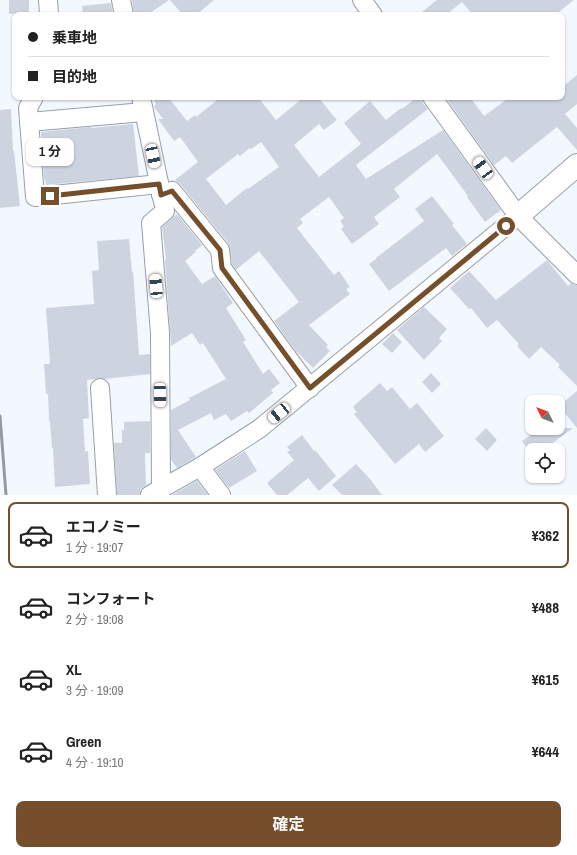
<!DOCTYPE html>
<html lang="ja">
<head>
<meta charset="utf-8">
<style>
  body { margin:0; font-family:"Archivo Narrow","Noto Sans JP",sans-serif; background:#f6f6f6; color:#222; height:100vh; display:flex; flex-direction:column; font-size:15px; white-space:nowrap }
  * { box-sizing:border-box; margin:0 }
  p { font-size:13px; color:#767676 }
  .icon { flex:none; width:22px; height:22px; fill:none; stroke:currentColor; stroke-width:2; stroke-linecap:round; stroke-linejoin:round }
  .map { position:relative; height:495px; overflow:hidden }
  .details { display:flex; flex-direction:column; background:#fff; flex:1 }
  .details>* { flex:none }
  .banner { position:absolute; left:12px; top:12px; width:553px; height:88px; border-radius:8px; box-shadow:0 1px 3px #0004; display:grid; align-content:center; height:88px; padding:0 16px; background:#fff }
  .needle { width:26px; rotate:312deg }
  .buttons { position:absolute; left:525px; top:395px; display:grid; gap:8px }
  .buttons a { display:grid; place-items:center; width:40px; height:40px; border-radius:8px; background:#fff; box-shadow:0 1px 3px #0004; font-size:20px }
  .end { position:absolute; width:18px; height:18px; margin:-9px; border:5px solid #754f2b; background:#fff; box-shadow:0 0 0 2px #fff }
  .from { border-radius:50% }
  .bubble { position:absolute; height:28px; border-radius:8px; background:#fff; box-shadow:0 1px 3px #0004; font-size:13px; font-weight:700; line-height:28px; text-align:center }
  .car { position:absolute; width:12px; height:24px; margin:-12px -6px; border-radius:5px; box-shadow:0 0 3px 1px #0007; background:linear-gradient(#fff 24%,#345 0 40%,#fff 0 76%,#345 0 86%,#fff 0) }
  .banner b { display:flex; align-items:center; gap:14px; height:38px; font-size:15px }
  .banner b+b { border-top:1px solid #e0e0e0 }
  .banner i { width:10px; height:10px; background:#222 }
  ul { padding:7px 0 0; list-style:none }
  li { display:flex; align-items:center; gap:12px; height:66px; margin:0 8px 6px; padding:0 8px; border:2px solid transparent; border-radius:8px }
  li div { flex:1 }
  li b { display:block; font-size:15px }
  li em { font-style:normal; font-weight:700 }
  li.current { border-color:#754f2b }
  li>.icon { width:36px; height:36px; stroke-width:1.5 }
  .cta { display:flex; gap:8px; margin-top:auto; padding:8px 16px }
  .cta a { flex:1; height:46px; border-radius:8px; background:#754f2b; color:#fff; font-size:16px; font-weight:700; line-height:46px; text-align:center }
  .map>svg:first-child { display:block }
</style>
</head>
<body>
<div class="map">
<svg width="577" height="495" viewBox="0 0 577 495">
  <rect width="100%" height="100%" fill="#f3f8ff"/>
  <!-- building -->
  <g fill="#cdd4df" fill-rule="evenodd">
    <path d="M9 0H29V13L9 14Z"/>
    <path d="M132 0H169L147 15H134Z"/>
    <path d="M170 0H214L196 15H183Z"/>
    <path d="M437 0H574L555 15H473L462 2 446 15H418Z"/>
    <path d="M111 3 113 15H83L82 6Z"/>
    <path d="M577 75V104L565 114 577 128V150L557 127 512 163 506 156 494 165 445 97H470L484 116 510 97H562V87Z"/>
    <path d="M152 97H168L187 121 195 115 196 117 221 97H258L276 120 304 97H318L337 120 324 130 319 124 294 145 319 177 361 144 344 123 370 101 386 120 401 108 402 109 417 97H422L423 103 428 109 356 165 366 179 443 130 501 210 485 222 467 197 468 196 437 154 394 189 400 197 374 217 379 224 352 244 341 229 344 226 340 221 344 218 329 197 300 219 303 223 297 228 334 275 339 271 350 287 346 289 350 294 309 325 328 345 326 347 330 351 313 368 296 351 274 321 299 302 259 251 236 270 232 264 230 249 228 243 180 184 175 180 198 162 180 137 174 141 158 119H163L154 107 156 104ZM261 142 279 167 248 189 247 188 226 205 206 179 238 154 240 156 250 148 251 149Z"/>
    <path d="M11 109 13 151H14L20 206 0 208V110Z"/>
    <path d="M133 124 139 176 46 185 45 179H44L41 132 91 127V128Z"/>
    <path d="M432 196 454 224 452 225 467 244 452 256 446 248 389 291 369 264 376 259V258L424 221 415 209Z"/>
    <path d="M177 214 202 245 195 251 196 252 185 261 202 284 215 276 233 303 226 308 246 340 243 342 263 374 269 369 280 383 271 390 273 393 249 413 247 411 231 421 226 414 214 420 211 413 178 430 196 457 177 468 171 460V410L190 400 189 398 226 379 203 343 200 345 192 333 171 346 170 332 165 260 166 259 162 227Z"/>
    <path d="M129 239 132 272 133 271 139 355 150 354V374L105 379 99 378 94 379 87 380 89 418 83 419 85 452 88 451 90 484 55 487 53 448H52L50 421H49L48 394H46L44 364H50L46 308 94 304 92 271 99 270 97 241Z"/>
    <path d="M547 260 568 286 571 283 574 285H577V386L558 367 560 365 541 347 529 359 517 346 519 344 497 320 487 328 471 308 469 309 450 288 469 271 496 300Z"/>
    <path d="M424 307 447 329 439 338 442 341 424 360 397 330Z"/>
    <path d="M393 333 402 342 392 353 382 344Z"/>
    <path d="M431 373 441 384 432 393 422 382Z"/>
    <path d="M380 383 387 391 392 387 410 409 417 403 444 436 425 452 419 444 395 464 354 414 357 412 353 407 357 403Z"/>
    <path d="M577 391V428L559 406Z"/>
    <path d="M150 421V453H145L146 485 141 489 140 495H117L114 443H122V430H124V422Z"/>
    <path d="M486 428 497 440 487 451 475 439Z"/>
    <path d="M540 428H573L543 450H528L522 441Z"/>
    <path d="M302 435 314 451 315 450 336 476 319 491 308 478 287 495H277L267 483 294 460 287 452 290 450 287 447Z"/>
    <path d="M245 451 257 471 229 488 215 470Z"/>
    <path d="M356 464 370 479 382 495H342L332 485Z"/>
    <path d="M197 481 208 495H172L179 491Z"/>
  </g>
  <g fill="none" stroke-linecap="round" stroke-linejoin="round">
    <!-- minor casing -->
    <g stroke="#989faa" stroke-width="20">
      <g id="minor">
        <path d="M48 0 49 15"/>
        <path d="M121 0 124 15"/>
        <path d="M362 0 373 15"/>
        <path d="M34 97 28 108 35 197 159 184"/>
        <path d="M141 97 165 211 151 223 160 333 161 489"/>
        <path d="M432 97 518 216 577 275"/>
        <path d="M29 122 144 112"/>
        <path d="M161 195 172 191 220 250 222 268 310 388"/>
        <path d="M100 388 107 495"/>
        <path d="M200 467 221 495"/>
        <path d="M150 495 200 467 259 429 518 216"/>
      </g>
    </g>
    <!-- tertiary casing -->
    <g stroke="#989faa" stroke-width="24">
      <path id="tertiary" d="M518 216 577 165"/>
    </g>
    <!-- minor -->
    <use href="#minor" stroke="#fff" stroke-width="18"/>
    <!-- tertiary -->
    <use href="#tertiary" stroke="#fff" stroke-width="22"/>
    <!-- rail -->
    <path stroke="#969aa0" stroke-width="3" d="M0 416 6 495"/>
  </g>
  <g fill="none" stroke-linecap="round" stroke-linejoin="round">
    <!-- route -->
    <path stroke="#754f2b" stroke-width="5" d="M50 196 159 184 161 195 172 191 220 250 222 268 310 388 506 226"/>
  </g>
</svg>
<div class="buttons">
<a><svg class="needle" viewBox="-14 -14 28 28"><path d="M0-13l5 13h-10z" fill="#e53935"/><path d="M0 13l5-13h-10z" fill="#767676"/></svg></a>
<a><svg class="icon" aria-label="locate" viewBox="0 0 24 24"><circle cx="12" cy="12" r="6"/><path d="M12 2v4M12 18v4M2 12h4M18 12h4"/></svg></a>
</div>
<i class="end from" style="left:506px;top:226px"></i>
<i class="end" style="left:50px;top:196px"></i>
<div class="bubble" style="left:26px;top:138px;width:48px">1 分</div>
<i class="car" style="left:153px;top:156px;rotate:168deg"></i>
<i class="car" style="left:483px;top:168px;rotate:324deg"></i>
<i class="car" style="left:156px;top:286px;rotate:355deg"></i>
<i class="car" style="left:160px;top:395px;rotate:179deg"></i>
<i class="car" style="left:279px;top:413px;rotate:231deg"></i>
<div class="banner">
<b><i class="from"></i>乗車地</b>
<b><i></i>目的地</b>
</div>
</div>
<section class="details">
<ul>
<li class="current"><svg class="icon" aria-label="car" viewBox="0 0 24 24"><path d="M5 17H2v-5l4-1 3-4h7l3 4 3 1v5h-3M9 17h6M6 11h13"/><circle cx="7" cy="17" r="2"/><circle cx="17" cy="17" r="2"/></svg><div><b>エコノミー</b><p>1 分 · 19:07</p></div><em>¥362</em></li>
<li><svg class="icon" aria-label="car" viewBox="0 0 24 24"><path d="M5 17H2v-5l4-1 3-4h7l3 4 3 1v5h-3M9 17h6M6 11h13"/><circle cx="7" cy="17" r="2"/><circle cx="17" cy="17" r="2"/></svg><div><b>コンフォート</b><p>2 分 · 19:08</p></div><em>¥488</em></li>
<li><svg class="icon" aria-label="car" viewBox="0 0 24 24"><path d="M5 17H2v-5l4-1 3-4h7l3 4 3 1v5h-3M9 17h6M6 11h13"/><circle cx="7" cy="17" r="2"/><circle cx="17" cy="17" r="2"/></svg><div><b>XL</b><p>3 分 · 19:09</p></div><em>¥615</em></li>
<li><svg class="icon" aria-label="car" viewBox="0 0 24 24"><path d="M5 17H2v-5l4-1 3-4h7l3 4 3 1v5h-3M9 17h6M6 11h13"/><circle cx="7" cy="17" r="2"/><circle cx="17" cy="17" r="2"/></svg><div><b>Green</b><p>4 分 · 19:10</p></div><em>¥644</em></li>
</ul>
<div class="cta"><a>確定</a></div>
</section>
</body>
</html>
